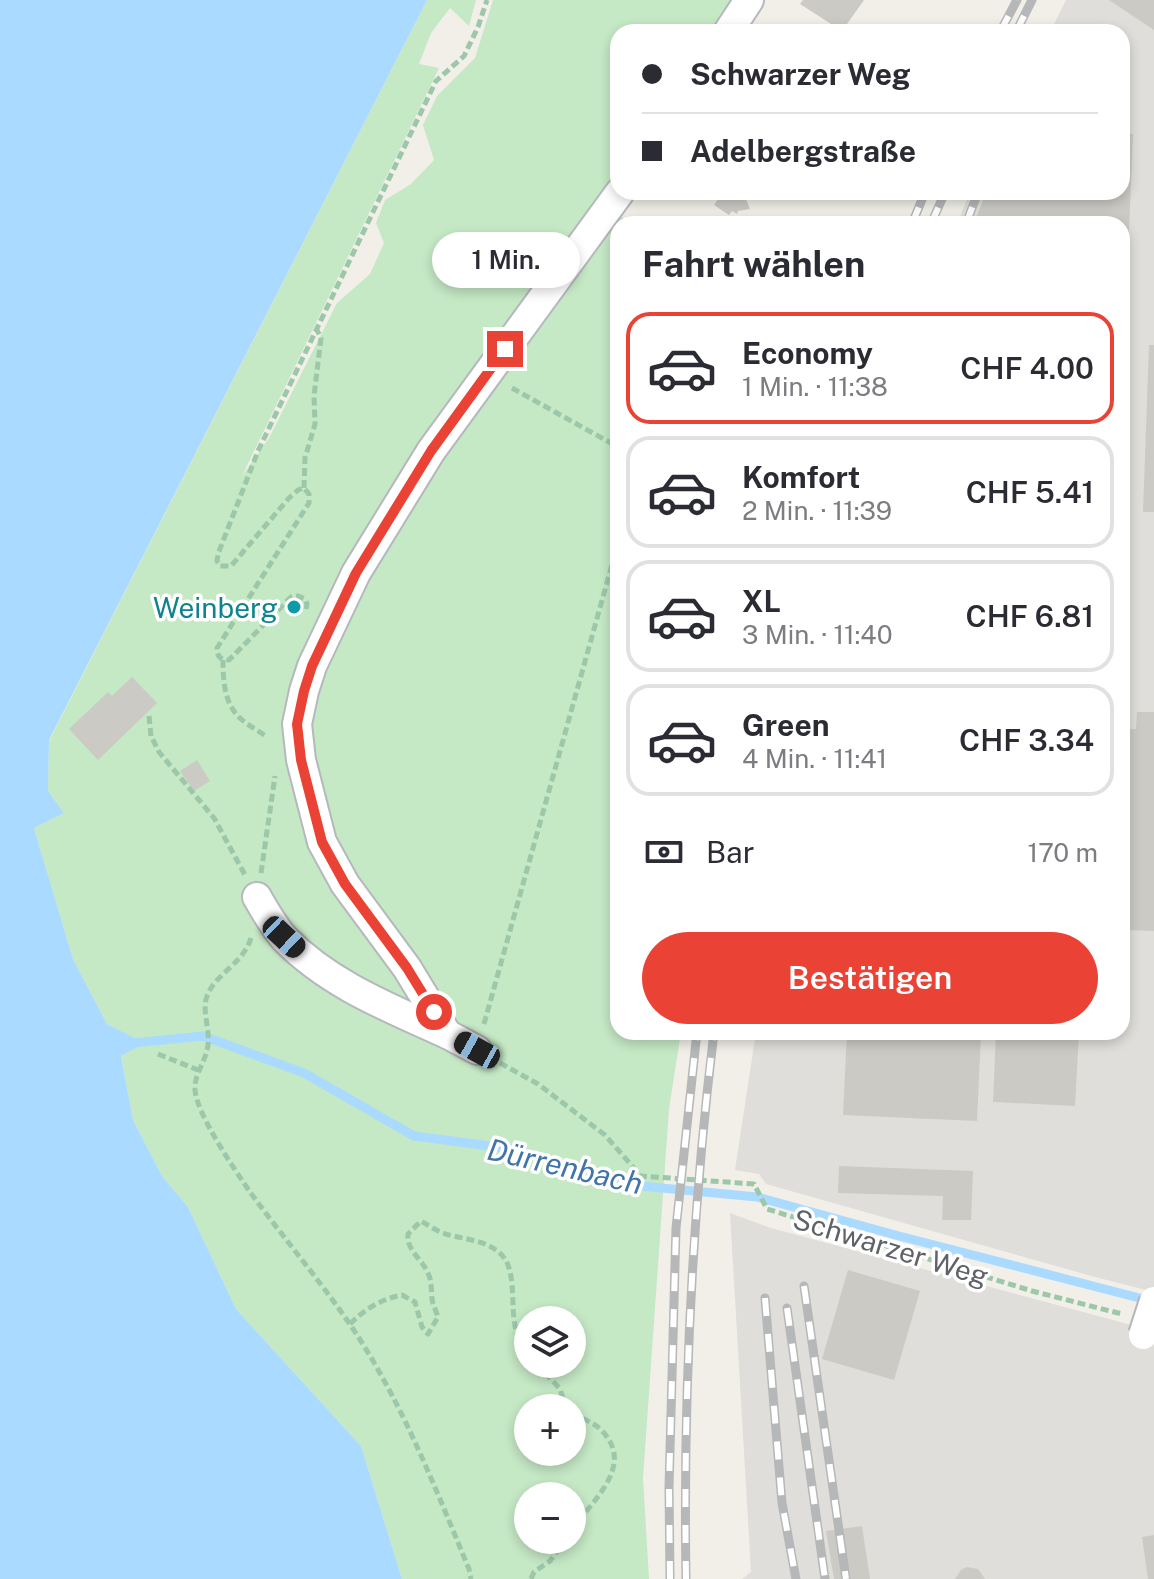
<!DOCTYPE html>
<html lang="de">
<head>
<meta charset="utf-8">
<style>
  body { margin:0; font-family:"Public Sans",sans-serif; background:#f2f2f3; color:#2b2b33; height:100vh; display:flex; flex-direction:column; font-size:30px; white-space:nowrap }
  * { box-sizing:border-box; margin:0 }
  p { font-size:26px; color:#7c7c81 }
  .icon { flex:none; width:44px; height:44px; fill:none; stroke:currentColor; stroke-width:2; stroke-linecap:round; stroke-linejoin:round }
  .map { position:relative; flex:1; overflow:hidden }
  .side { position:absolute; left:610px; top:216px; width:520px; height:824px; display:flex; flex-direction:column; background:#fff; border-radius:24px; box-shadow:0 4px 12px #0003 }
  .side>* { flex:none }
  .top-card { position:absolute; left:610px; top:24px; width:520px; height:176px; border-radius:24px; box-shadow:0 4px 12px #0003; display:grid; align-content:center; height:176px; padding:0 32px; background:#fff }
  .buttons { position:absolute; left:514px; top:1306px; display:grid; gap:16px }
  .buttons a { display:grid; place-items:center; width:72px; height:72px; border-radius:50%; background:#fff; box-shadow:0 4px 12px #0003; font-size:40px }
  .end { position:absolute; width:36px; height:36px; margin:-18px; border:10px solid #ea4335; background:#fff; box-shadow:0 0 0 4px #fff }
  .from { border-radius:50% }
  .bubble { position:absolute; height:56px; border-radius:28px; background:#fff; box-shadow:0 4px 12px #0003; font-size:26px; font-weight:600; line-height:56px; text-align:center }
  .car { position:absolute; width:24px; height:48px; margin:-24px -12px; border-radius:10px; box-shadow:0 0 6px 2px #0007; background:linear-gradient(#222 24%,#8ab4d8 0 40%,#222 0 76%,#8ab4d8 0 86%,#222 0) }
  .top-card b { display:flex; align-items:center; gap:28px; height:76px; font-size:30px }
  .top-card b+b { border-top:2px solid #e1e1e2 }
  .top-card i { width:20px; height:20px; background:#2b2b33 }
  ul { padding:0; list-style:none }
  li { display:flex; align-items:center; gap:24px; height:112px; margin:0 16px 12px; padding:0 16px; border:4px solid #e1e1e2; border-radius:24px }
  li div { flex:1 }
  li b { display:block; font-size:30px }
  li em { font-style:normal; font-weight:600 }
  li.active { border-color:#ea4335 }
  li>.icon { width:72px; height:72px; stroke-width:1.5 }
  h2 { padding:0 32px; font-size:36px; line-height:96px }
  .pay { display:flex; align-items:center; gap:20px; height:88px; padding:0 32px; font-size:30px }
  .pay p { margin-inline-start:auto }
  .button { display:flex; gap:16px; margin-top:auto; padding:16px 32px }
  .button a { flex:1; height:92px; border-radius:48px; background:#ea4335; color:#fff; font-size:32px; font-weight:600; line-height:92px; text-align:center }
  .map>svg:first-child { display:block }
</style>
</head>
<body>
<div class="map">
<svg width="1154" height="1579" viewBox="0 0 1154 1579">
  <rect width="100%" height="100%" fill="#f1efe8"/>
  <!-- industrial -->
  <g fill="#e0deda">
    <path d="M1066 0H1154V1292L1095 1277 766 1184 759 1174 735 1170 756 1032H1122V224H957L970 192H1122V32H1050Z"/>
    <path d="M730 1213 771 1228 1154 1331V1579H742L751 1572Z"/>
  </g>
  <!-- green -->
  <path fill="#c5e8c5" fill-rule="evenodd" d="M427 0H476L469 26 450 8 431 33 419 64 439 68 242 476 269 438 337 303 370 274 384 243 376 223 385 200 411 184 434 160 423 125 437 96 475 58 493 0H742L719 32H618V176L387 503 313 682 414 492 500 381 619 216 638 224H618V1032H681L669 1109 643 1478 649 1579H402L361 1446 236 1309 188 1207 162 1176 133 1120 121 1056 144 1043 107 1024 73 959 34 828 64 813 48 791 49 741ZM528 1320H572V1364H528ZM528 1408H572V1452H528ZM528 1496H572V1540H528Z"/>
  <!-- water -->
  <path fill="#aadaff" d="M0 0H427L49 740 48 791 64 813 34 828 73 959 107 1024 145 1043 121 1056 133 1120 162 1176 188 1207 236 1309 361 1446 402 1579H0Z"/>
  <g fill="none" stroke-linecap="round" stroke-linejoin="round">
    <!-- stream -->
    <path stroke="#aadaff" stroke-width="9" d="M133 1043 203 1036 304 1073 414 1136 513 1149 641 1186 757 1197 899 1236 1151 1301"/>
  </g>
  <!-- building -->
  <g fill="#cccac5">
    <path d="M803 0H864L842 31 800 4Z"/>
    <path d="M1109 0H1154V30Z"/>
    <path d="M1122 133 1133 134 1127 278H1122V224H974L986 192H1122Z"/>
    <path d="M707 192H744L746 194 745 197 750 209 738 211 737 214 732 211 729 215 714 205 718 199Z"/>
    <path d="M1149 345H1154V512H1143Z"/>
    <path d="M132 677 157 703 98 760 69 729 108 692 112 696Z"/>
    <path d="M1137 712H1154V931L1128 930 1125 980H1122V729H1136Z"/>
    <path d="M197 760 210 781 194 791 180 771Z"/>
    <path d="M847 1032H927L981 1034 977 1121 843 1115Z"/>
    <path d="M996 1032H1079L1075 1106 993 1102Z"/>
    <path d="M839 1166 973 1171 971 1220H942L943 1196 838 1193Z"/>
    <path d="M848 1270 920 1291 894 1380 822 1359Z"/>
    <path d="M862 1526 870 1579H834L826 1531Z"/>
    <path d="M1154 1535V1579H1148L1142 1537Z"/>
    <path d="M967 1567 978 1569 985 1579H955L961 1570Z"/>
  </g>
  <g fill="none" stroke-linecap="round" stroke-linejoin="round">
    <!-- minor casing -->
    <g stroke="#b5b8bc" stroke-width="32">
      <g id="minor">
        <path d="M728 32 749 0"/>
        <path d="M257 897C265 911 274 927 285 939 330 985 390 1008 447 1034"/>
        <path d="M477 1050 447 1034 407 968 345 884 322 842 301 760 297 724 304 691 312 666 356 573 431 451 620 192"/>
      </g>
    </g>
    <!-- path -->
    <g stroke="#9cc7a9" stroke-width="5" stroke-dasharray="8 4" stroke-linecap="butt">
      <path d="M512 388 618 447"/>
      <path d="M304 488 305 458 315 424 314 396 321 338 317 330"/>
      <path d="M306 609 307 604 305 599 298 596 291 597 229 660C221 660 217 657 217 648L309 503V494L304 488 298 490 289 498 231 566H220L217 561 218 554 258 451 436 81 464 56 478 27 487 0"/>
      <path d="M223 660C223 680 224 704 241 719 249 726 259 731 267 737"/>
      <path d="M149 716 151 736 159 752 214 818 245 875"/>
      <path d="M261 873 275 776"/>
      <path d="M251 938C243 964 215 974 207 996 201 1013 212 1032 207 1050 204 1064 194 1075 195 1090 197 1115 235 1170 250 1192 282 1236 318 1278 349 1323 401 1399 434 1485 469 1569L471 1579"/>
      <path d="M484 1024 618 543"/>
      <path d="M158 1054 198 1070"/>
      <path d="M500 1063 538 1084 605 1135 641 1176 754 1184 767 1209 1032 1291 1122 1314"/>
      <path d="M350 1324C365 1309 381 1299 402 1295L415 1302 422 1327 428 1334 438 1317C436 1311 433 1305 432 1299 431 1290 432 1281 428 1273 422 1259 406 1250 408 1234L421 1221C428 1225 435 1230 443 1233 460 1239 481 1239 496 1250 526 1270 500 1324 528 1354"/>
      <path d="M537 1364 560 1389 566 1408"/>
      <path d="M572 1412C580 1418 594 1423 599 1428 638 1464 593 1499 572 1530"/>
      <path d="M531 1579 534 1572 550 1561 565 1540"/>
    </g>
    <!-- minor -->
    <use href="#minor" stroke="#fff" stroke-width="28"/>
    <!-- rail casing -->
    <g stroke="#b6b7b8" stroke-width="9">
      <g id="rail">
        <path d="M1000 32 1017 0"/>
        <path d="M1016 32 1032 0"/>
        <path d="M1034 32 1035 30"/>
        <path d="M912 224 925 192"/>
        <path d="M931 224 945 192"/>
        <path d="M966 224 978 192"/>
        <path d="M804 1286 846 1579"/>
        <path d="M765 1298 782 1503 796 1579"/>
        <path d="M787 1308 825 1579"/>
        <path d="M670 1579 669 1487 676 1228 697 1032"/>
        <path d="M686 1579C683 1396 692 1213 714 1032"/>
      </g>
    </g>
    <!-- rail -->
    <use href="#rail" stroke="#fff" stroke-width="6" stroke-dasharray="18" stroke-linecap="butt"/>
    <!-- minor-bridge casing -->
    <g stroke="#b5b8bc" stroke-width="32" stroke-linecap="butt">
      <path id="minor-bridge" d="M1143 1335 1154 1301"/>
    </g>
    <!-- minor-bridge -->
    <use href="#minor-bridge" stroke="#fff" stroke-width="28"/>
  </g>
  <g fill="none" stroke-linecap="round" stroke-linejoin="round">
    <!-- route -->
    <path stroke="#ea4335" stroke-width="10" d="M434 1012 407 968 345 884 322 842 301 760 297 724 304 691 312 666 356 573 431 451 505 349"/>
  </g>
  <!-- markers -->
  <circle fill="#0f9aa8" stroke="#fff" stroke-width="3" cx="294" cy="607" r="8"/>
  <g text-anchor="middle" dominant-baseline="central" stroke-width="7" stroke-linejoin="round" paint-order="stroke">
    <!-- culture labels -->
    <g font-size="28" fill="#0d838f" stroke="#fff" text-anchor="end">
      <text x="278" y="607">Weinberg</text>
    </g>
    <!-- street labels -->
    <g font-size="28" fill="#5f6368" stroke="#fff">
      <text transform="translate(891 1247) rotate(17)">Schwarzer Weg</text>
    </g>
    <!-- water labels -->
    <g font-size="30" font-style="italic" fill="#4174aa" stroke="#fff">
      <text transform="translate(565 1166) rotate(13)">Dürrenbach</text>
    </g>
  </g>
</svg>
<div class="buttons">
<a><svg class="icon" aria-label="layers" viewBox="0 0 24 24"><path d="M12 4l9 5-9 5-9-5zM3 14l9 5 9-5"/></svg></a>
<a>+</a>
<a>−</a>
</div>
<i class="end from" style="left:434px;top:1012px"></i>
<i class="end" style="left:505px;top:349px"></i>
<div class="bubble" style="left:432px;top:232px;width:148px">1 Min.</div>
<i class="car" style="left:284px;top:937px;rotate:133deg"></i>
<i class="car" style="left:477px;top:1050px;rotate:299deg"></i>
<div class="top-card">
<b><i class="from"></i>Schwarzer Weg</b>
<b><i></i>Adelbergstraße</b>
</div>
<section class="side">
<h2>Fahrt wählen</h2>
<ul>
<li class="active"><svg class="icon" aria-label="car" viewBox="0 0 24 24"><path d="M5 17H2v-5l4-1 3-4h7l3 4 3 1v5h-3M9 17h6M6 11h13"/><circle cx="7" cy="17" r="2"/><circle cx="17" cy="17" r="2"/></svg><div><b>Economy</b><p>1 Min. · 11:38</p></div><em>CHF 4.00</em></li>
<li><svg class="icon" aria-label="car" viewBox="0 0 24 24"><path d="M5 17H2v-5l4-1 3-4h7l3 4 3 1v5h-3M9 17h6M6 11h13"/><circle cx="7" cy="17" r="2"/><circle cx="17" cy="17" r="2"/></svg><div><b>Komfort</b><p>2 Min. · 11:39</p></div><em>CHF 5.41</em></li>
<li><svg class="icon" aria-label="car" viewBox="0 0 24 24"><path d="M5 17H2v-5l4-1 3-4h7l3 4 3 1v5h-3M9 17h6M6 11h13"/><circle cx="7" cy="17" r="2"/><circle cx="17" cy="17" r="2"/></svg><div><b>XL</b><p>3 Min. · 11:40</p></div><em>CHF 6.81</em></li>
<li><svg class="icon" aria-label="car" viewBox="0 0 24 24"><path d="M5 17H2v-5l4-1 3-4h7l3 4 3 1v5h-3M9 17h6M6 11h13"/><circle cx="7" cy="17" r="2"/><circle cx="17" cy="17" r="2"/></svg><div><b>Green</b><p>4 Min. · 11:41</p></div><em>CHF 3.34</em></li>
</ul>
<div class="pay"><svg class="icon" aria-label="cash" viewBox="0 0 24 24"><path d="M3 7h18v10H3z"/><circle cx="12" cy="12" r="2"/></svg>Bar<p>170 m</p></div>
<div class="button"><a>Bestätigen</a></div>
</section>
</div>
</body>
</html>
